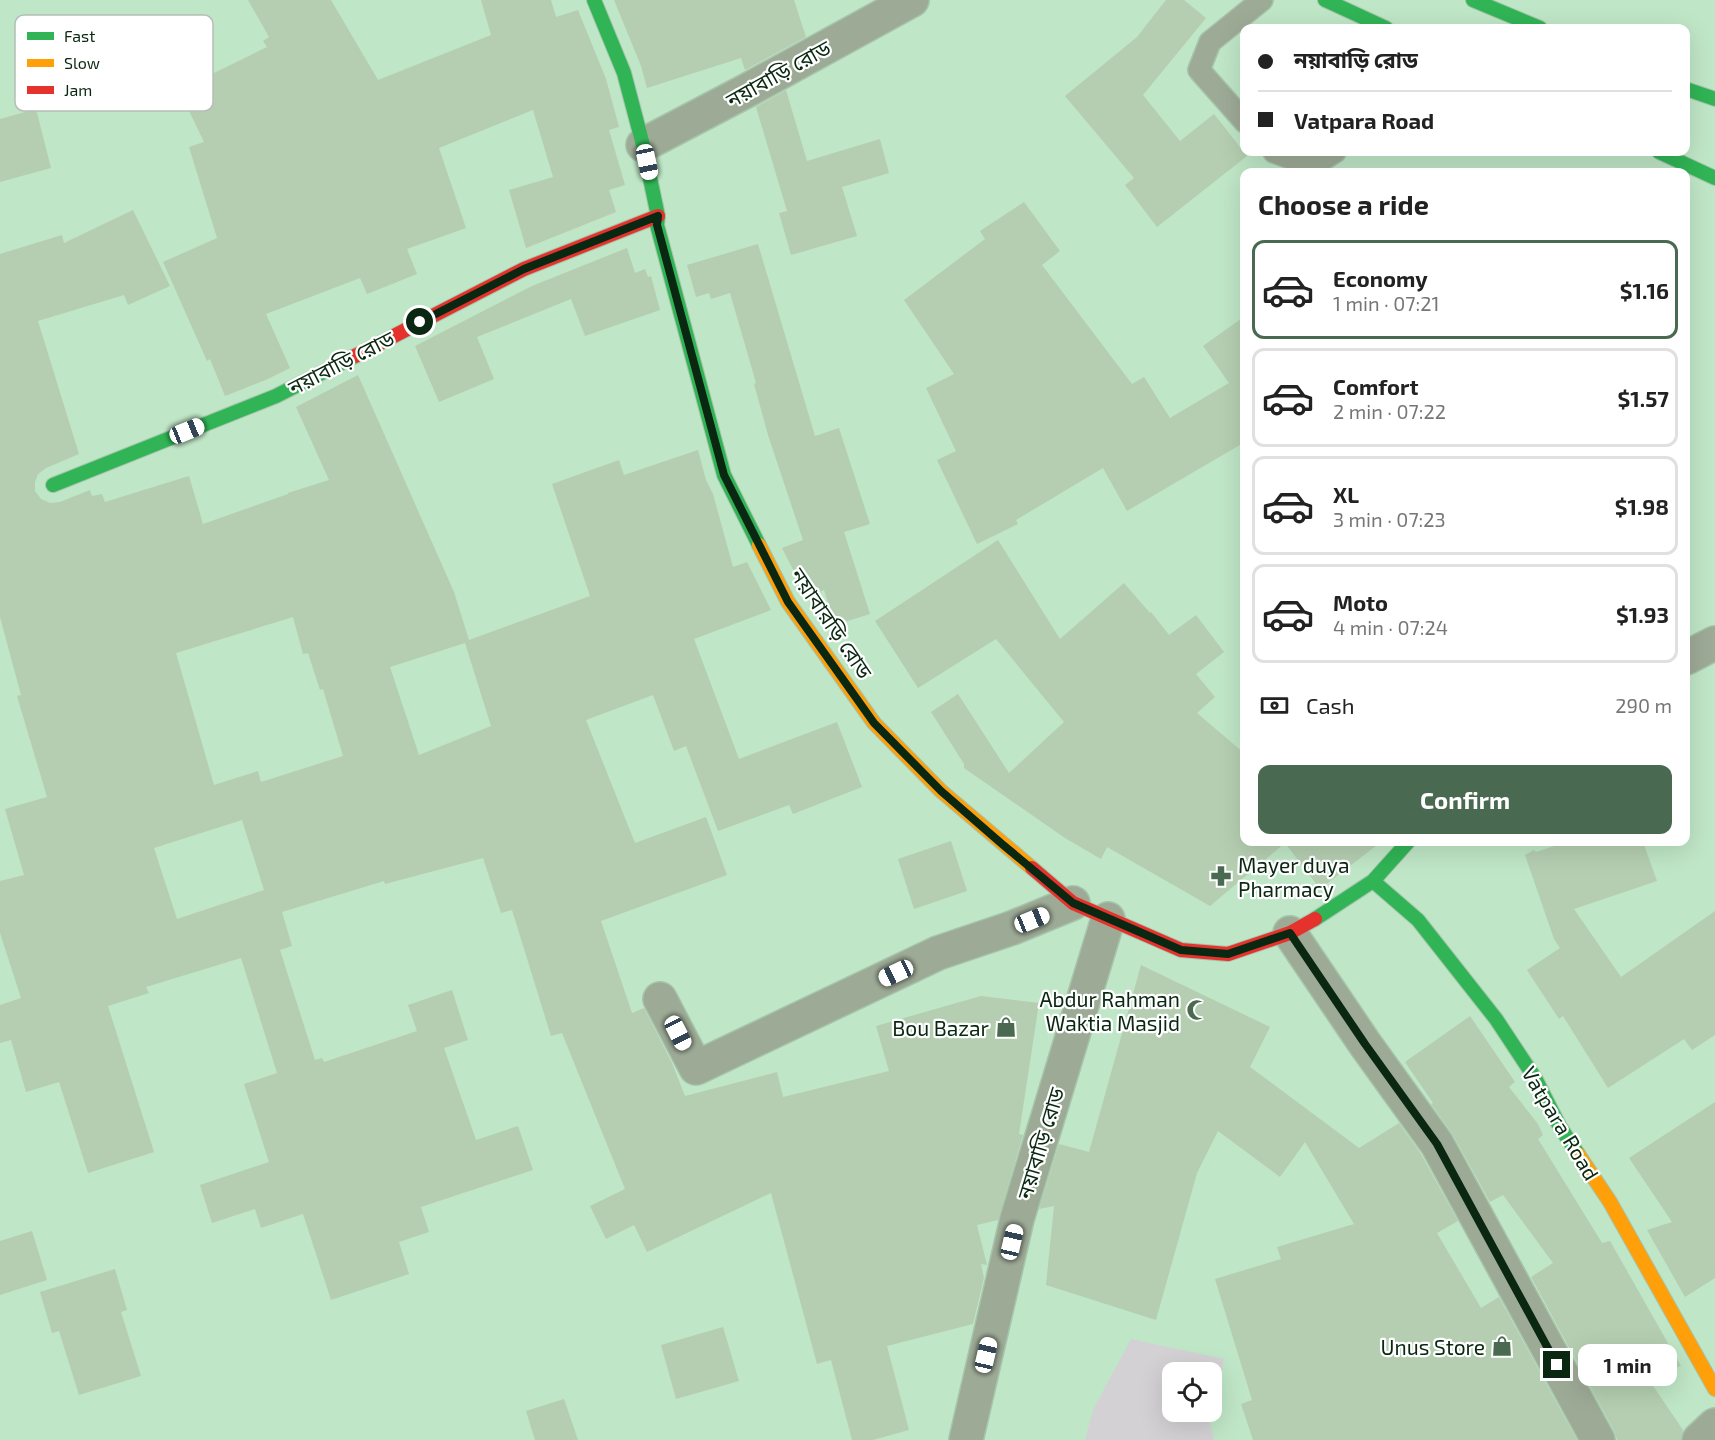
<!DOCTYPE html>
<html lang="en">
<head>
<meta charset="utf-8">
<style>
  body { margin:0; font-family:"Exo 2","Noto Sans Bengali",sans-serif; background:#f6f6f6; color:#222; height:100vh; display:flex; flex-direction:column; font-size:22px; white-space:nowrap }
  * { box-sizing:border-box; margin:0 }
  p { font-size:20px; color:#767676 }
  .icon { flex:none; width:33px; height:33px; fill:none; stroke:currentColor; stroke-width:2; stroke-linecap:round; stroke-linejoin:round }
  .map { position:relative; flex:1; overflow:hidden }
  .panel { position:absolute; left:1240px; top:168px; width:450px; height:678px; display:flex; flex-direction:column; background:#fff; border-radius:12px; box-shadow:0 6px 24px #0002 }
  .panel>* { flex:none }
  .hud { position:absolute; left:1240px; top:24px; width:450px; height:132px; border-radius:12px; box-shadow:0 6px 24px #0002; display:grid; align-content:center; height:132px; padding:0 18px; background:#fff }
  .tools { position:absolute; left:1162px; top:1362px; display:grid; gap:12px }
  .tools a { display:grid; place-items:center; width:60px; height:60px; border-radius:12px; background:#fff; box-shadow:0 6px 24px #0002; font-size:30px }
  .end { position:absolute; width:27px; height:27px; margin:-14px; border:8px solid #092711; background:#fff; box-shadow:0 0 0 3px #fff }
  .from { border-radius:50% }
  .bubble { position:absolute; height:42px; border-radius:12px; background:#fff; box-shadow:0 6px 24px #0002; font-size:20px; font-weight:700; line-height:42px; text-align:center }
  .car { position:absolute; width:18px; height:36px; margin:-18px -9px; border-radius:8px; box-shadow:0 0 4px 2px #0007; background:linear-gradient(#fff 24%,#345 0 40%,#fff 0 76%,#345 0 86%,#fff 0) }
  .hud b { display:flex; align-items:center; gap:21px; height:57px; font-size:22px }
  .hud b+b { border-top:2px solid #e0e0e0 }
  .hud i { width:15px; height:15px; background:#222 }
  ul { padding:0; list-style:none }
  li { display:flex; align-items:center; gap:18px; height:99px; margin:0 12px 9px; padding:0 6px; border:3px solid #e0e0e0; border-radius:12px }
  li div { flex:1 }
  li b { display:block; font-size:22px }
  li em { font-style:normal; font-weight:700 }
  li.active { border-color:#496a50 }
  li>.icon { width:54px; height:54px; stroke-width:1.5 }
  h2 { padding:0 18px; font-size:27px; line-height:72px }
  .pay { display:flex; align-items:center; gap:15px; height:66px; padding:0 18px; font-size:22px }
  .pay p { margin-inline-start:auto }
  .action { display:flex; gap:12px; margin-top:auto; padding:12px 18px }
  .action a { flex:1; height:69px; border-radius:12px; background:#496a50; color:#fff; font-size:24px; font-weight:700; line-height:69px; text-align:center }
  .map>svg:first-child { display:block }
</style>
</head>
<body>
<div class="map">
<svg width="1715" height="1440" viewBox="0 0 1715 1440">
  <rect width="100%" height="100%" fill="#bfe6c6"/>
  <!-- green -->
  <path fill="#d4d1d5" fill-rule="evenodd" d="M1131 1339 1224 1359 1210 1423 1214 1440H1085L1093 1410ZM1173 1372H1212V1412H1173Z"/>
  <!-- building -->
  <g fill="#b5ceb1" fill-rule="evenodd">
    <path d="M248 0H331L378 80 491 35 481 0H551L556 17 578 10 606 79 619 127 609 130 625 185 609 190 616 212 526 248 509 190 553 177 533 110 439 148 466 228 407 249 417 274 367 294 360 278 266 314 290 368 268 379 225 396 210 359 207 361 163 262 217 238 189 147 204 142 179 90 267 47 263 41 269 37Z"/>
    <path d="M614 0H794L806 37 745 70 741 58 647 88 641 66Z"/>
    <path d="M1166 0H1184L1206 18 1143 95 1180 141 1214 114 1247 156 1157 227 1125 185 1134 178 1065 96 1137 37Z"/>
    <path d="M786 90 807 161 880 139 889 173 842 187 857 236 791 255 779 213 787 211 756 107Z"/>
    <path d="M36 109 51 168 0 182V119Z"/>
    <path d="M1024 202 1060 251 1042 265 1132 384 1144 377 1170 418 1229 383 1203 346 1245 316V442L1127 511 1103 468 1016 520 1018 524 977 544 937 460 956 451 926 388 954 374 904 300 985 239 980 231Z"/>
    <path d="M133 210 170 286 128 305 124 295 38 321 79 454 46 468 38 474 35 482V491L41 499 50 503 60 502 90 490 92 496 102 494 105 502 189 476 203 524 288 494V493L329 480 296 407 358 375 454 592 469 640 590 596 552 484 619 460 624 475 698 450 706 480 713 494 733 567 747 562 771 610 694 639 739 759 837 722 862 787 793 814 789 805 718 831 686 746 674 751 653 695 586 720 635 843 706 817 727 875 601 921 632 1013 644 1008 672 1063 685 1096 777 1072 783 1097 889 1071 876 1026 981 996 1039 1003 1019 1134 1023 1135 998 1220 977 1225 987 1265 981 1264 984 1278 973 1324 887 1346 909 1430 873 1440H852L831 1360 817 1364 771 1193 647 1252 634 1225 606 1239 590 1206 625 1189 562 1033 551 1036 512 910 501 913 483 858 385 884 384 881 282 912 292 946 280 950 315 1060 322 1058 324 1062 417 1031 408 1005 452 990 468 1040 444 1048 476 1140 518 1126 533 1170 421 1207 429 1232 399 1242 409 1274 331 1300 303 1214 261 1228 255 1209 212 1223 200 1185 269 1162 244 1084 277 1073 241 958 146 987 149 993 108 1006 154 1152 88 1173 59 1082 26 1092 11 1040 0 1043V1005L21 998 0 933V881L24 875 5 809 47 797 17 696 21 695 0 617V254L62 235 64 243ZM293 617 303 654 308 653 320 690 323 689 343 756 261 782 258 771 214 785 176 653ZM465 643 491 726 419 755 390 667ZM242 820 264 890 177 919 154 848Z"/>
    <path d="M758 244 815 436 839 428 870 524 844 532 870 614 835 625 824 590 807 597 782 548 803 540 768 435 754 384 756 383 730 293 711 299 709 293 696 297 687 265Z"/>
    <path d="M627 248 635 273 645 269 648 277 651 276 660 310 585 336 571 299 477 337 494 379 439 402 415 346 532 286Z"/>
    <path d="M998 540 1060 639 1124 583 1150 613 1151 612 1169 635 1196 615 1224 652 1196 674 1215 697 1197 713 1245 754V842H1381L1320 889 1285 843 1210 906 1107 847 1101 859 1065 838 964 768V764L931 712 958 694 1009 773 1064 722 996 639 918 688 875 621Z"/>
    <path d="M951 841 967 891 914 909 898 859Z"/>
    <path d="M1567 842H1643L1657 881 1574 909 1621 977 1715 911V1035L1692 1050 1684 1039 1608 1088 1563 1016 1559 1019 1527 970 1560 948 1554 939 1525 855 1534 850 1536 852Z"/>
    <path d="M1141 965 1270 1027 1250 1067 1359 1148 1399 1123 1421 1154 1458 1221 1437 1233 1481 1308 1499 1297 1577 1440H1253L1241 1404 1252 1400 1215 1279 1281 1259 1277 1247 1354 1224 1305 1142 1280 1177 1218 1131 1197 1173 1156 1320 1046 1285 1054 1206 1039 1209 1059 1144 1089 1152Z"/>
    <path d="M1470 1016 1515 1082 1509 1087 1538 1124 1543 1135 1538 1139 1602 1243 1610 1241 1681 1366 1647 1377 1683 1430 1681 1440H1617L1614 1431 1531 1277 1553 1263 1503 1195 1490 1202 1453 1135 1431 1104 1433 1103 1405 1062Z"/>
    <path d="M1715 1102V1278L1685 1297 1647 1230 1672 1222 1629 1158Z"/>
    <path d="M32 1231 47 1280 0 1295V1241Z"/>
    <path d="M115 1269 127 1310 121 1312 141 1376 79 1395 59 1331 52 1333 40 1292Z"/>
    <path d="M723 1327 739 1381 676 1399 661 1345Z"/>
    <path d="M564 1399 578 1440H535L526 1411Z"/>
  </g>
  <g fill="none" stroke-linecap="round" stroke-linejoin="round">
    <!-- lane casing -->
    <g stroke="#a5c4ab" stroke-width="24">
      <g id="lane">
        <path d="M1245 122 1199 70 1210 42 1262 0"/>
        <path d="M1274 152 1313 166 1335 152"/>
      </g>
    </g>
    <!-- street casing -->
    <g stroke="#a5c4ab" stroke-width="36">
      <g id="street">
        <path d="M643 145 746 91 912 0"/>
        <path d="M1686 658 1715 643"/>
        <path d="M1290 933 1365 1044 1437 1144 1598 1440"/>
        <path d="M660 999 696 1068 938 953 1012 928 1073 903"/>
        <path d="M966 1440 1017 1219 1108 919"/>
        <path d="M1699 1440 1715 1425"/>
      </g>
    </g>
    <!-- fast casing -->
    <g stroke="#a5c4ab" stroke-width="16">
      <g id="fast">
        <path d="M594 0 624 73 643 145 658 216 657 225 724 475 759 545"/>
        <path d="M1325 0 1386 28"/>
        <path d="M1473 0 1540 28"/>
        <path d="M1686 89 1715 99"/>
        <path d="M1659 152 1715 178"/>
        <path d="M53 485 276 396 355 356"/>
        <path d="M1373 881 1418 920 1496 1019 1535 1078 1560 1127 1578 1154"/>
        <path d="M1315 919 1373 881 1408 842"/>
      </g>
    </g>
    <!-- slow casing -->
    <g stroke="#a5c4ab" stroke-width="16">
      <g id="slow">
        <path d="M759 545 788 602 874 723 941 791 1032 868"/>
        <path d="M1578 1154 1610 1202 1715 1389"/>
      </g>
    </g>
    <!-- jam casing -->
    <g stroke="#a5c4ab" stroke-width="16">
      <g id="jam">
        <path d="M355 356 524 269 658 216"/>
        <path d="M1032 868 1073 903 1181 950 1228 954 1290 933 1315 919"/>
      </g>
    </g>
    <!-- lane -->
    <use href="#lane" stroke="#9daa96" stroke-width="21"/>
    <!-- street -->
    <use href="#street" stroke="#9daa96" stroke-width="33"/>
    <!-- fast -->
    <use href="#fast" stroke="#30b455" stroke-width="14"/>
    <!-- slow -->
    <use href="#slow" stroke="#ff9f0a" stroke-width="14"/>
    <!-- jam -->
    <use href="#jam" stroke="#e5322d" stroke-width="14"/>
  </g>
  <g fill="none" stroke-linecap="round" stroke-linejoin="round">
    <!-- route -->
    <path stroke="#092711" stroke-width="8" d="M420 322 524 269 658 216 657 225 724 475 788 602 874 723 941 791 1002 844 1073 903 1181 950 1228 954 1290 933 1365 1044 1437 1144 1557 1365"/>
  </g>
  <!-- icons -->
  <defs>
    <g id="pharmacy-bare" transform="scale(1.62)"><path d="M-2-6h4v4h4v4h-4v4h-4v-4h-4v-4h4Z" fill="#496a50" stroke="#fff" stroke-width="2.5" paint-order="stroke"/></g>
    <g id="mosque-bare" transform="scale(1.62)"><path d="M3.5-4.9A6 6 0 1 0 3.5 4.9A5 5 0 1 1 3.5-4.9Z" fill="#496a50" stroke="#fff" stroke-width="2.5" paint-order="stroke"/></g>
    <g id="shop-bare" transform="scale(1.62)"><path d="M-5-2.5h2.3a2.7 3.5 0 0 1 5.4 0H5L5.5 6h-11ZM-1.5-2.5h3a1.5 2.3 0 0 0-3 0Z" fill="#496a50" stroke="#fff" stroke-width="2.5" paint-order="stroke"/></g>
  </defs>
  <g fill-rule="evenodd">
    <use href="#pharmacy-bare" x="1221" y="876"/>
    <use href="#mosque-bare" x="1197" y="1010"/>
    <use href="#shop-bare" x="1006" y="1027"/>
    <use href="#shop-bare" x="1502" y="1346"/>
  </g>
  <g text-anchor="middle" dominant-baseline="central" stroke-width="4.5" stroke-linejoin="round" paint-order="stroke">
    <!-- street labels -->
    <g font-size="21" fill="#092711" stroke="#fff">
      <text transform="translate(778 73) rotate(-29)">নয়াবাড়ি রোড</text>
      <text transform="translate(341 362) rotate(-27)">নয়াবাড়ি রোড</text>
      <text transform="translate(832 623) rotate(56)">নয়াবারড়ি রোড</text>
      <text transform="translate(1561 1123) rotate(59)">Vatpara Road</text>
      <text transform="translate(1040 1143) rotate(-73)">নয়াবাড়ি রোড</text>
    </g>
    <!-- poi labels -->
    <g font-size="21" fill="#092711" stroke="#fff" text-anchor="end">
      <text x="1238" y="864" text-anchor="start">Mayer duya<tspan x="1238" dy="24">Pharmacy</tspan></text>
      <text x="1180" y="998">Abdur Rahman<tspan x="1180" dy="24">Waktia Masjid</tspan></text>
      <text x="989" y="1027">Bou Bazar</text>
      <text x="1485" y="1346">Unus Store</text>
    </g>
  </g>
  <!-- legend -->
  <rect x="15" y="15" width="198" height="96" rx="9" fill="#fff" stroke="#b5beb8" stroke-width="1.5"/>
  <rect x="27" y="32" width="27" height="8" fill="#30b455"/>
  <rect x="27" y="59" width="27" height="8" fill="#ff9f0a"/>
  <rect x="27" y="86" width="27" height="8" fill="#e5322d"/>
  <g font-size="16" fill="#092711">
    <text x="64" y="42">Fast</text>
    <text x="64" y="69">Slow</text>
    <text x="64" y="96">Jam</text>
  </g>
</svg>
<div class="tools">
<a><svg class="icon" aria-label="locate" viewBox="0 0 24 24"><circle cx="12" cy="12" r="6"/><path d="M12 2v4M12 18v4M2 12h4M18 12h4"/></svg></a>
</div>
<i class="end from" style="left:420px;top:322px"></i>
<i class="end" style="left:1557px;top:1365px"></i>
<div class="bubble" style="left:1578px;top:1344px;width:99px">1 min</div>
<i class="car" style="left:647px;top:162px;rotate:168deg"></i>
<i class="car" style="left:187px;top:431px;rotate:68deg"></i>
<i class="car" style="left:1032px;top:920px;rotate:68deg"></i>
<i class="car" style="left:896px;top:973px;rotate:245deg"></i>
<i class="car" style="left:678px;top:1033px;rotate:153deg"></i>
<i class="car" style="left:1012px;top:1242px;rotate:13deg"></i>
<i class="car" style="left:986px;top:1355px;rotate:13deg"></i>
<div class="hud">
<b><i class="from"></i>নয়াবাড়ি রোড</b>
<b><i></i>Vatpara Road</b>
</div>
<section class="panel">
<h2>Choose a ride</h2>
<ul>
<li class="active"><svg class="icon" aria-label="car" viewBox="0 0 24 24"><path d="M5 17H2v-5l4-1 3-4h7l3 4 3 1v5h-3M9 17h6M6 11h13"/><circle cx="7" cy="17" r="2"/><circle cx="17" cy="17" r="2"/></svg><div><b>Economy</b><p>1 min · 07:21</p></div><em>$1.16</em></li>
<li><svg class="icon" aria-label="car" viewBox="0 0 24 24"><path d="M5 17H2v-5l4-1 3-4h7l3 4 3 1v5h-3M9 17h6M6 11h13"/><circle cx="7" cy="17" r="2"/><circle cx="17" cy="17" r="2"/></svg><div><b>Comfort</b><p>2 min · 07:22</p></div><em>$1.57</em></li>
<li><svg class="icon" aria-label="car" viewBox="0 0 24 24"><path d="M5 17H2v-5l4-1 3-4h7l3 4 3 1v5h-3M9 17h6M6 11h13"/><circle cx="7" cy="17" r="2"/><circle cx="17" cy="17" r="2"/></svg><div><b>XL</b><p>3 min · 07:23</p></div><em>$1.98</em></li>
<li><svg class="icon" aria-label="car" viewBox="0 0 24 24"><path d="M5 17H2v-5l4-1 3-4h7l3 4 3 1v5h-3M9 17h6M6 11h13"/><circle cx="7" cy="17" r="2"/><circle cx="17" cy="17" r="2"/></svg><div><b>Moto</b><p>4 min · 07:24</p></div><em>$1.93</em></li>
</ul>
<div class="pay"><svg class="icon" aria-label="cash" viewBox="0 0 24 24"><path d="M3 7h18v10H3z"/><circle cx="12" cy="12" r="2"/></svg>Cash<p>290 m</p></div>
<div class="action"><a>Confirm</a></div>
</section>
</div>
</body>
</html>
